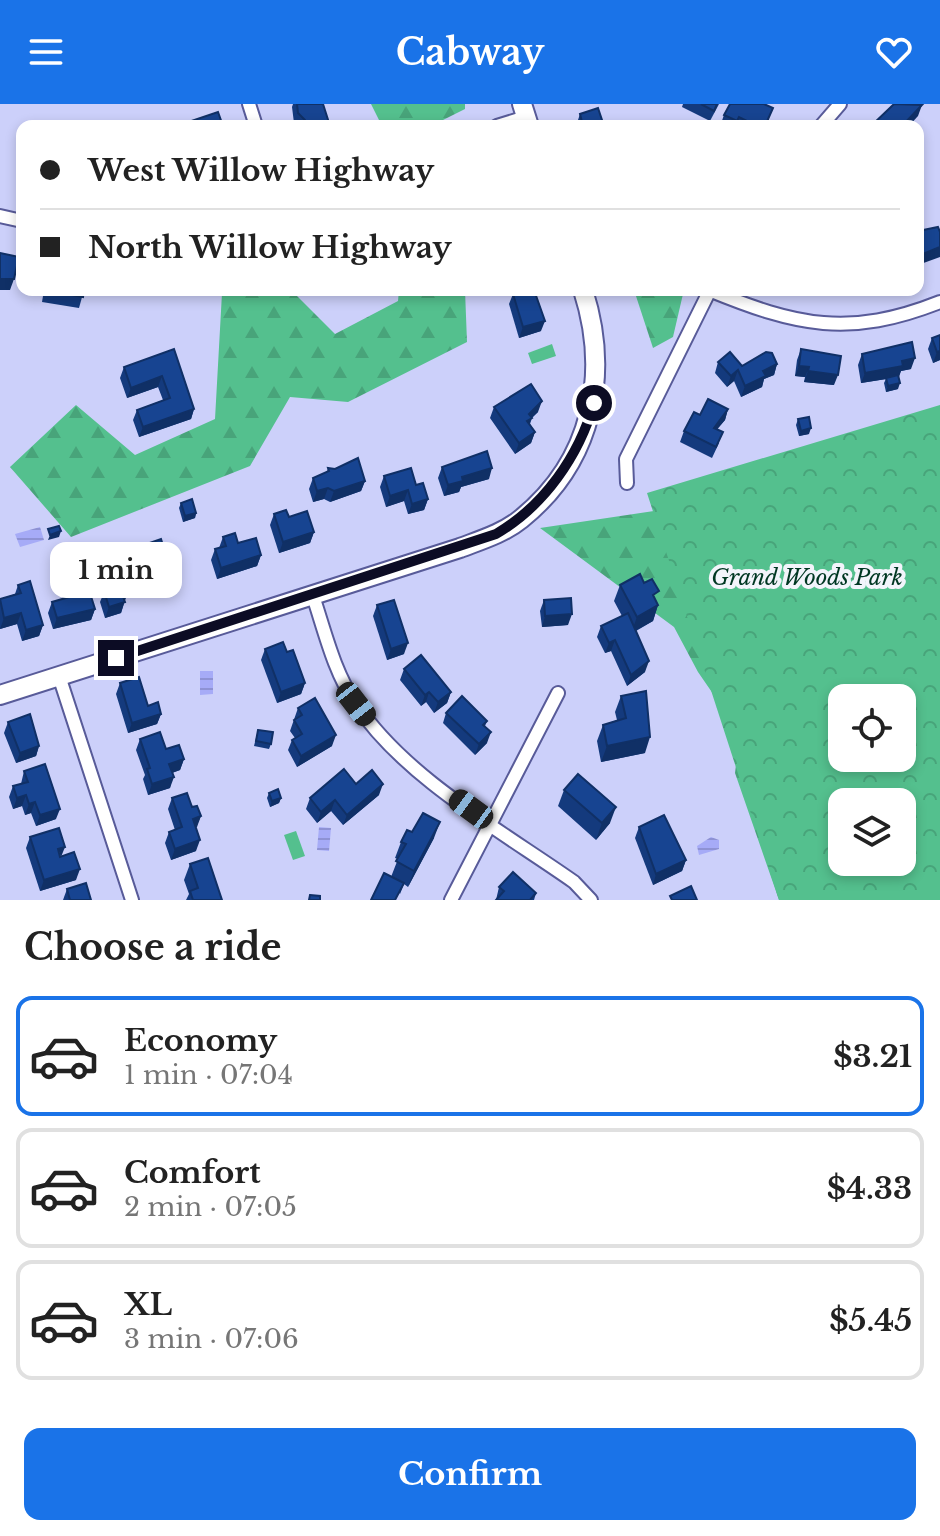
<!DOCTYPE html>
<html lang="en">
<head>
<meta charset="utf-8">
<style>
  body { margin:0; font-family:"Libre Baskerville",serif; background:#f6f6f6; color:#222; height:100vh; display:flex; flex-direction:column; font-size:30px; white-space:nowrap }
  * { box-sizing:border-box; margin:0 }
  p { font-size:26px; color:#767676 }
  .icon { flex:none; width:44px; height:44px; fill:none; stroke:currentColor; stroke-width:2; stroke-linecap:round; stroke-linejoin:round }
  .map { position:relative; height:796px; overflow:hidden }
  .side { display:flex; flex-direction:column; background:#fff; flex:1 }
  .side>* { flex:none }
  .guide { position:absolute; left:16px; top:16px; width:908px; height:176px; border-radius:16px; box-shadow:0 4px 12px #0003; display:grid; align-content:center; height:176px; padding:0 24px; background:#fff }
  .fabs { position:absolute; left:828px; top:580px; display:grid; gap:16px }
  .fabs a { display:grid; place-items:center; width:88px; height:88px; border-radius:16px; background:#fff; box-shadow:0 4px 12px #0003; font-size:40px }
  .end { position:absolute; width:36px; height:36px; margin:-18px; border:10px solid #0c0c24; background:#fff; box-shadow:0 0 0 4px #fff }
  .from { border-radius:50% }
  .bubble { position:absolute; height:56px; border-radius:16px; background:#fff; box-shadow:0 4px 12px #0003; font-size:26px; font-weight:800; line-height:56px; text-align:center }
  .car { position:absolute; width:24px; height:48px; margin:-24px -12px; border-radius:10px; box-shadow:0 0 6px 2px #0007; background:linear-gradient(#222 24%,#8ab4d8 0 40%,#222 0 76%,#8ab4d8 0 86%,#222 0) }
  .guide b { display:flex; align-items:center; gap:28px; height:76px; font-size:30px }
  .guide b+b { border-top:2px solid #e0e0e0 }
  .guide i { width:20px; height:20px; background:#222 }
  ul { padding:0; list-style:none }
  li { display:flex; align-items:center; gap:24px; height:120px; margin:0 16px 12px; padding:0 8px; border:4px solid #e0e0e0; border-radius:16px }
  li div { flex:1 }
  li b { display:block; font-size:30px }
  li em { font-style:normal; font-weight:800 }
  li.active { border-color:#1a73e8 }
  li>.icon { width:72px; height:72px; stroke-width:1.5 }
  h2 { padding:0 24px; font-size:36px; line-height:96px }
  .button { display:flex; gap:16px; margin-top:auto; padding:16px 24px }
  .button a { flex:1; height:92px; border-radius:16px; background:#1a73e8; color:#fff; font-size:32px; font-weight:800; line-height:92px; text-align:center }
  header { display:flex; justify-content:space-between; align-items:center; height:104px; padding:0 24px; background:#1a73e8; color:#fff; font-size:36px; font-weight:800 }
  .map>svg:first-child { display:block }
</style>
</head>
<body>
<header><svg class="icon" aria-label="menu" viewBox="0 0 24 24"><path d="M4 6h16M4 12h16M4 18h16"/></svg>Cabway<svg class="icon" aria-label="heart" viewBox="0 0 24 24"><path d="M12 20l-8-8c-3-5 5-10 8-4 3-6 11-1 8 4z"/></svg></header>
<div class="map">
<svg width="940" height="796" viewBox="0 0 940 796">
  <defs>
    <pattern id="forest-firs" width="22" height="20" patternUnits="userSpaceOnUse" patternTransform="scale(2)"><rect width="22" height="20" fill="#54c08e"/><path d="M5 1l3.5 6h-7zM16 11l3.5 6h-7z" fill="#48a47a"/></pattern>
    <pattern id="park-crowns" width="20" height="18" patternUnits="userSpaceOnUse" patternTransform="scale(2)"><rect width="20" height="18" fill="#54c08e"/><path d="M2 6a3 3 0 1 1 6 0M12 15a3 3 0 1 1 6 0" fill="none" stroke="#48a47a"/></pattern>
    <pattern id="water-rules" width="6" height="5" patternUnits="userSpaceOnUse" patternTransform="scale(2)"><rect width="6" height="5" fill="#a6abf7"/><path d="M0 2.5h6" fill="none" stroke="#8e92d4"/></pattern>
  </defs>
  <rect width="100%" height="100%" fill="#ccd0fa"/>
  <!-- forest -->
  <g fill="url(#forest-firs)">
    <path d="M371 0H465V5L431 22H382Z"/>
    <path d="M227 186H291L335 230 398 197 399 186H465L467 238 348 298 290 293 250 362 71 433 10 363 76 301 135 351 215 315 222 189Z"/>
    <path d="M634 186H680L683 190 673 233 653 244Z"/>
    <path d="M674 404 902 594H842L779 796 735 669 740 629 698 568 674 523 540 424Z"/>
  </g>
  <!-- park -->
  <path fill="url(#park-crowns)" fill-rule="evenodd" d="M940 301V796H779L647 389ZM842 594H902V654H842ZM842 698H902V758H842Z"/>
  <!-- pitch -->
  <g fill="#54c08e">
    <path d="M552 240 556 252 532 260 528 249Z"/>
    <path d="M296 727 305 752 293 756 284 731Z"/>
  </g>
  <!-- water -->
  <g fill="url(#water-rules)">
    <path d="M40 423 44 436 20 443 15 430Z"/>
    <path d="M67 461 74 483 63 486 57 465Z"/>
    <path d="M200 567H213V590L200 591Z"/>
    <path d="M319 723 331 724 329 747 317 746Z"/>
    <path d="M711 733 719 736V745L699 751 697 742Z"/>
  </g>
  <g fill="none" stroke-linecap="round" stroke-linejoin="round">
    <!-- street casing -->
    <g stroke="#585b99" stroke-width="16">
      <g id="street">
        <path d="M249 0 256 22"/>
        <path d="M497 22 526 13"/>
        <path d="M821 22 840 0"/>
        <path d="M0 112 22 117"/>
        <path d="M709 186C797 222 849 234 940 198"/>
        <path d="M627 379 626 355 710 186"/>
        <path d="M313 492C325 528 334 568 356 600 404 673 503 728 574 778L591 796"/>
        <path d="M59 572 132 796"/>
        <path d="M451 796 558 589"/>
      </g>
    </g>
    <!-- secondary casing -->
    <g stroke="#585b99" stroke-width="22">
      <g id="secondary">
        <path d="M522 0 529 22"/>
        <path d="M0 591 460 444C481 436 504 429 521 415 593 357 610 270 583 186"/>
      </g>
    </g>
    <!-- street -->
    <use href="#street" stroke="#fff" stroke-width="12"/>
    <!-- secondary -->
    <use href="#secondary" stroke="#fff" stroke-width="18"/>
  </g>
  <!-- wall -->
  <g fill="#143a7d">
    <path d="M293 0H323L330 22H296L294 19 292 3Z"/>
    <path d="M683 0H719L710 17 682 3Z"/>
    <path d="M580 10 604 22H576Z"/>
    <path d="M724 11 769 15 766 22H720Z"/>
    <path d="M22 39V68L17 67Z"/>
    <path d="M44 186H84L79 204 42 198Z"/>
    <path d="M513 190 541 227 519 234 509 200Z"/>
    <path d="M940 231V256L933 259 928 245 932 234Z"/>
    <path d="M174 245 194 305 191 315 139 333 133 316 137 306 163 296 158 283 127 294 120 274 124 263Z"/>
    <path d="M801 245 834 281 804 278 805 273 795 272 797 256Z"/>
    <path d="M862 250 911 265 901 267 898 273V285L886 288 884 279 886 275 861 279 858 261Z"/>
    <path d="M718 258 742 262 777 260 774 271 764 275 762 283 741 293 734 277 727 283 715 269Z"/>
    <path d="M494 303 538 308 532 314 530 320 535 328 531 339 515 350 490 314Z"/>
    <path d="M728 305 725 316 717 325 719 339 712 354 680 338 684 327Z"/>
    <path d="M798 315 809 330 799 332 796 321Z"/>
    <path d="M442 363 489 375 461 383 459 388 444 392 438 374Z"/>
    <path d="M328 364 365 377 361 387 330 398 324 395 313 398 309 385 313 374 327 368Z"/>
    <path d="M384 372 416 381 428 395 424 406 408 410 404 397 386 403 380 383Z"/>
    <path d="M181 399 196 409 195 414 183 418 179 404Z"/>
    <path d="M274 410 289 413 314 428 310 439 279 449 270 421Z"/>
    <path d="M223 433 261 451 257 462 217 475 211 456 215 445 219 444Z"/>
    <path d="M147 440 173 474 169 485 154 489 143 450Z"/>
    <path d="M105 469 139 479 135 490 126 493 121 509 105 514 100 498 104 488 101 480Z"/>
    <path d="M18 481 43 521 39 532 22 537 17 520 0 525V495L15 490Z"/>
    <path d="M620 481 655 496 658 501 653 517 636 527 645 568 627 582 611 547 605 549 597 533 601 522 622 512 614 497Z"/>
    <path d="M66 485 77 490 95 505 91 516 53 525 48 509 52 498 62 495Z"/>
    <path d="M544 496 568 521 542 523 540 507Z"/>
    <path d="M377 501 404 550 387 556 373 512Z"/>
    <path d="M265 545 287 548 305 579 301 590 277 599 261 556Z"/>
    <path d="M404 565 451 588 447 599 434 609 426 598 421 602 400 576Z"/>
    <path d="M120 579 148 602 161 610 157 620 128 629 116 590Z"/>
    <path d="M621 592 645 649 601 658 597 637 603 621 617 616 615 608Z"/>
    <path d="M298 604 332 642 297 663 288 646 292 636 295 634 290 627Z"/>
    <path d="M446 609 487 617 485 622 487 639 475 651 443 619Z"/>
    <path d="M8 618 39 642 36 652 16 659 4 629Z"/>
    <path d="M258 626 271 640 269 645 254 642Z"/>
    <path d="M140 635 166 645 184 655 180 666 172 669 170 684 148 691 143 675 145 671 136 646Z"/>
    <path d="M24 667 56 715 36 722 31 709 25 711 22 702 13 705 9 693 13 682 21 680Z"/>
    <path d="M356 680 379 691 343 721 331 707 317 719 306 705 310 694Z"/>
    <path d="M564 686 610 719 596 736 558 702Z"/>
    <path d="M269 689 281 694 279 699 270 703 267 694Z"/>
    <path d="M172 694 192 703 201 712 196 723V747L171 756 165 739 169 728 175 726 168 705Z"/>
    <path d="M639 723 686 756 682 767 653 781 635 734Z"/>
    <path d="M412 728 434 734 408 783 404 780 400 790 391 773 398 755 395 754 401 738Z"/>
    <path d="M30 733 61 752 76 776 40 787 26 744Z"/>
    <path d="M190 760 222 796H186L189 790 184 776Z"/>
    <path d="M499 783 536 789 534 796H496Z"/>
    <path d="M67 785 91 796H63Z"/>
  </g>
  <!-- shaded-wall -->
  <g fill="#103066">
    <path d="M922 1 918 12 909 22H902Z"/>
    <path d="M940 143V153L918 161V152Z"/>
    <path d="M0 175H14L10 186H0Z"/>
    <path d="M545 217 541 227 519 234 523 223Z"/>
    <path d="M940 247V256L933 259 937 248Z"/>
    <path d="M915 254 911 265 901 267 899 273 861 279 865 269 902 257Z"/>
    <path d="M777 260 774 271 764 275 762 283 741 293 745 282 763 267Z"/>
    <path d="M799 262 809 263 805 273 795 272Z"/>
    <path d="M738 266 734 277 727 283 731 272Z"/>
    <path d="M808 267 838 271 834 281 804 278Z"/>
    <path d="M162 272 158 283 127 294 131 284Z"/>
    <path d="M900 279 898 285 886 288 888 282Z"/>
    <path d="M542 297 538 308 531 314 528 325 523 328 529 310Z"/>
    <path d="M194 305 191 315 139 333 143 323Z"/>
    <path d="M728 305 725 316 710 334 714 324Z"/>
    <path d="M811 324 809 330 799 332 801 327Z"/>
    <path d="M535 328 531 339 515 350 519 339Z"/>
    <path d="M492 364 489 375 461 383 459 388 444 392 448 381 462 373Z"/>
    <path d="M365 377 361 387 330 398 334 387Z"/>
    <path d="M328 384 324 395 313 398 317 387Z"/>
    <path d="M408 386 404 397 386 403 390 392Z"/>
    <path d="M428 395 424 406 408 410 412 400Z"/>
    <path d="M196 409 195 414 183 418 185 412Z"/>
    <path d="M61 427 59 433 48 436 50 431Z"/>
    <path d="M314 428 310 439 279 449 283 438Z"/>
    <path d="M261 451 257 462 217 475 221 464Z"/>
    <path d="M173 474 169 485 154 489 158 478Z"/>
    <path d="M139 479 135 490 126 493 121 509 105 514 109 503 126 483Z"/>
    <path d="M658 501 653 517 631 529 637 513Z"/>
    <path d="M95 505 91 516 53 525 57 514Z"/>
    <path d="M21 509 17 520 0 525 4 514Z"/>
    <path d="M572 510 568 521 542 523 545 512Z"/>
    <path d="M43 521 39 532 22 537 26 526Z"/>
    <path d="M615 536 611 547 605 549 609 539Z"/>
    <path d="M408 539 404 550 387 556 391 545Z"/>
    <path d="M649 557 645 568 627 582 631 571Z"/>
    <path d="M305 579 301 590 277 599 281 588Z"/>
    <path d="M429 588 426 598 421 602 425 591Z"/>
    <path d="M451 588 447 599 434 609 438 598Z"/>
    <path d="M161 610 157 620 128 629 132 619Z"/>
    <path d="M491 628 487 639 475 651 479 640Z"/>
    <path d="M336 631 332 642 297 663 301 652Z"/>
    <path d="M650 633 645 649 601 658 607 642Z"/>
    <path d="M39 642 36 652 16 659 20 649Z"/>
    <path d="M184 655 180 666 166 671 169 660Z"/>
    <path d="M174 673 170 684 148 691 152 680Z"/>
    <path d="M383 680 379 691 343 721 347 711Z"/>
    <path d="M26 691 22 702 13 705 17 694Z"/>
    <path d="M281 694 279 699 270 703 272 697Z"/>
    <path d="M335 696 331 707 317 719 321 708Z"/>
    <path d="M35 698 31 709 25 711 29 700Z"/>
    <path d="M616 703 610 719 596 736 602 719Z"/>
    <path d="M60 705 56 715 36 722 40 711Z"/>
    <path d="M201 712 197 723 189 726 193 715Z"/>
    <path d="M440 718 434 734 408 783 414 767Z"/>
    <path d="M200 736 196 747 171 756 175 745Z"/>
    <path d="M65 743 61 753 58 745Z"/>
    <path d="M686 756 682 767 653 781 656 770Z"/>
    <path d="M80 765 76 776 40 787 44 776Z"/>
  </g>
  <!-- building -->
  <g fill="#174491" stroke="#103066" stroke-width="2">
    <path d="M297 0H323L330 22H307L305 16 298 9Z"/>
    <path d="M701 0H717L714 7Z"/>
    <path d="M730 0H764L773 4 765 22H757L739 13 737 17 724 11Z"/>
    <path d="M894 0 922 1 902 22H871Z"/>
    <path d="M598 4 604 22H583L580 10Z"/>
    <path d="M218 8 223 22H193L191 17Z"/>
    <path d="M938 123 940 128V143L918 152V127Z"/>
    <path d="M0 149 19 153 14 175H0Z"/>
    <path d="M46 186H84L83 193Z"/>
    <path d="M525 186H534L545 217 523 223 513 190Z"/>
    <path d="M940 231V247L937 248 932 234Z"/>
    <path d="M912 238 915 254 902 257 903 262 865 269 862 250Z"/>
    <path d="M174 245 194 305 143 323 137 306 170 294 162 272 131 284 124 263Z"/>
    <path d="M801 245 841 252 838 271 808 267 809 263 799 262Z"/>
    <path d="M730 248 742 262 766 248 772 249 777 260 763 267 766 272 745 282 738 266 731 272 718 258Z"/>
    <path d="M898 271 900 279 888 282 886 274Z"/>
    <path d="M531 280 542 297 529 310 532 314 527 317 535 328 519 339 494 303Z"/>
    <path d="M708 295 728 305 714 324 723 328 716 343 684 327 694 308 700 311Z"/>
    <path d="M809 313 811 324 801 327 798 315Z"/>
    <path d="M487 347 492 364 462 373 463 377 448 381 442 363Z"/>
    <path d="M358 354 365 377 334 387 328 384 317 387 313 374 329 367 328 364 335 365Z"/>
    <path d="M411 364 416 381 423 379 428 395 412 400 408 386 390 392 384 372Z"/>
    <path d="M192 395 196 409 185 412 181 399Z"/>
    <path d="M286 406 289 413 307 407 314 428 283 438 274 410Z"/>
    <path d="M59 422 61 427 50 431 48 425Z"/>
    <path d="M235 429 238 439 256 434 261 451 221 464 215 445 226 442 223 433Z"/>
    <path d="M161 435 173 474 158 478 147 440Z"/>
    <path d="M133 460 139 479 126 483 127 488 122 490 125 498 109 503 104 487 110 485 105 469Z"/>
    <path d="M640 470 644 479 652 475 659 487 653 491 658 501 637 513 620 481Z"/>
    <path d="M30 477 43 521 26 526 21 509 4 514 0 495 21 489 18 481Z"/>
    <path d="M75 482 77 490 89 486 95 505 57 514 52 498 69 493 66 485Z"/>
    <path d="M571 494 572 510 545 512 544 496Z"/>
    <path d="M394 496 408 539 391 545 377 501Z"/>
    <path d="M628 509 649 557 631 571 615 536 609 539 601 522Z"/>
    <path d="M283 538 287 548 293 546 305 579 281 588 265 545Z"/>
    <path d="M421 551 451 588 438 598 429 588 425 591 404 565Z"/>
    <path d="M139 573 148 602 158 598 161 610 132 619 120 579Z"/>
    <path d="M646 587 650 633 607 642 603 621 626 614 621 592Z"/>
    <path d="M462 592 487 617 483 621 491 628 479 640 446 609Z"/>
    <path d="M315 594 336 631 301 652 292 636 302 630 294 616 302 611 298 604Z"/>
    <path d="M30 610 39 642 20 649 8 618Z"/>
    <path d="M258 626 273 628 271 640 256 637Z"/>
    <path d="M160 628 166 645 179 641 184 655 169 660 174 673 152 680 147 665 150 664 140 635Z"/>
    <path d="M45 660 60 705 40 711 35 698 29 700 26 691 17 694 13 682 28 678 24 667Z"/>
    <path d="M344 665 356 680 372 666 383 680 347 711 335 696 321 708 310 694Z"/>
    <path d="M578 670 616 703 602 719 564 686Z"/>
    <path d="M278 685 281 694 272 697 269 689Z"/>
    <path d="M187 689 192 703 197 702 201 712 193 715 200 736 175 745 169 728 182 723 172 694Z"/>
    <path d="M423 709 440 718 414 767 396 757 406 740 401 738 407 726 412 728Z"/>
    <path d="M664 711 686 756 656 770 639 723Z"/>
    <path d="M59 724 65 743 58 745 60 753 74 748 80 765 44 776 30 733Z"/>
    <path d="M208 754 222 796H193L190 787 198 784 190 760Z"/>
    <path d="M513 768 536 789 530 796H496L504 787 499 783Z"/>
    <path d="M384 769 404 779 395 796H371Z"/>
    <path d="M86 779 91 796H70L67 785Z"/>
    <path d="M691 782 697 796H672L670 792Z"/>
    <path d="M310 791 320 792V796H309Z"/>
  </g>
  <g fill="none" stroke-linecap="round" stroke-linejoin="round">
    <!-- route -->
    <path stroke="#0c0c24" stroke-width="10" d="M116 554 496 430C544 402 579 352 594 299"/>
  </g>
  <g text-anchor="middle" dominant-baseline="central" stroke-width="8" stroke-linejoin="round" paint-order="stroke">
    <!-- park labels -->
    <g font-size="22" font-style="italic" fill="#003722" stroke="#f3f4fb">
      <text x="807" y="473">Grand Woods Park</text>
    </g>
  </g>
</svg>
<div class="fabs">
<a><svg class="icon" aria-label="locate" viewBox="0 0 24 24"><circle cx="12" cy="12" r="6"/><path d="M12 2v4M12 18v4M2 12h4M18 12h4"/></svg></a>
<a><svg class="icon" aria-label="layers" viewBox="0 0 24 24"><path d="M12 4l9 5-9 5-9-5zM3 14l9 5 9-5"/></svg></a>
</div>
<i class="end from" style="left:594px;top:299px"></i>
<i class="end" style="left:116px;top:554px"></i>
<div class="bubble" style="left:50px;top:438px;width:132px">1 min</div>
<i class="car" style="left:356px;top:600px;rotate:142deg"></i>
<i class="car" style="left:471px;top:705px;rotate:306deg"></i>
<div class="guide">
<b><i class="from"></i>West Willow Highway</b>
<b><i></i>North Willow Highway</b>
</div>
</div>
<section class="side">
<h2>Choose a ride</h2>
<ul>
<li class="active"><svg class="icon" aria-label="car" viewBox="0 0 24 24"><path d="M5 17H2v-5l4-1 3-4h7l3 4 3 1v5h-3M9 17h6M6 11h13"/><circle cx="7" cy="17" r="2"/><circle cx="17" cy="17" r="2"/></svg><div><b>Economy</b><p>1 min · 07:04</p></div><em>$3.21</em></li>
<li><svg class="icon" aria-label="car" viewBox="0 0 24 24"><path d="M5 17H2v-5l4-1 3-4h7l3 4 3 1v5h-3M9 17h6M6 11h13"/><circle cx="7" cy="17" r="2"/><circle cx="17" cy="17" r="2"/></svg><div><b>Comfort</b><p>2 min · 07:05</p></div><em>$4.33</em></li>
<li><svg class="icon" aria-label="car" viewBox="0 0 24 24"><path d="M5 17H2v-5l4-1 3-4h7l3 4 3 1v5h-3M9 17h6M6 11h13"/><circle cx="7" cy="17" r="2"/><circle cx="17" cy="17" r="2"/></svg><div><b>XL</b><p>3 min · 07:06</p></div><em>$5.45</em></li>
</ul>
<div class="button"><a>Confirm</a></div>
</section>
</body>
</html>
